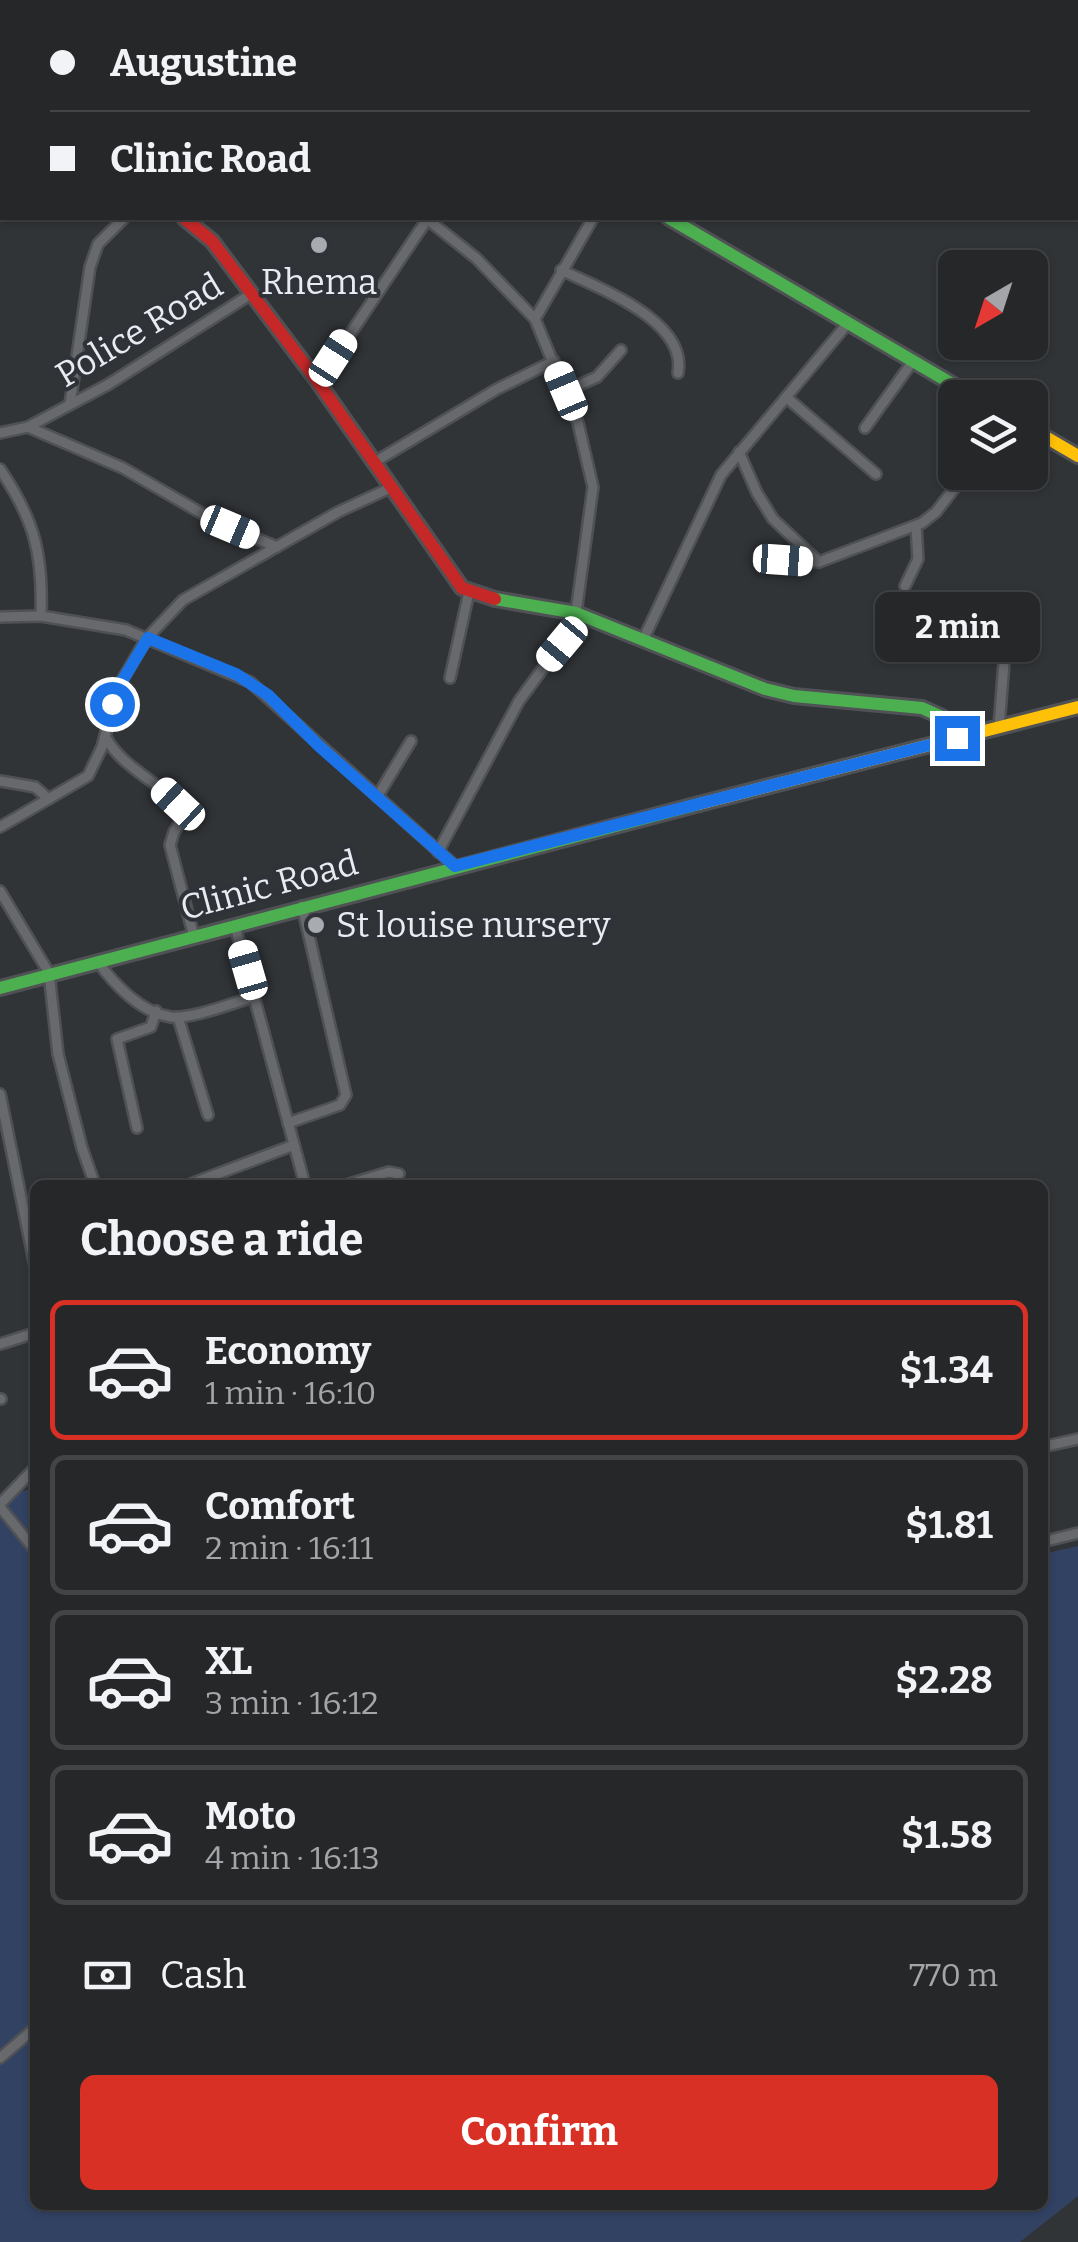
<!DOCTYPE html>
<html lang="en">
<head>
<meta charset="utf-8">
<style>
  body { margin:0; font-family:Bitter,serif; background:#2d2f31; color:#f1f3f6; height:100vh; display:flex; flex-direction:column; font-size:38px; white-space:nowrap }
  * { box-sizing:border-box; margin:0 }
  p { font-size:32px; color:#a3a5a8 }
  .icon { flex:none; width:55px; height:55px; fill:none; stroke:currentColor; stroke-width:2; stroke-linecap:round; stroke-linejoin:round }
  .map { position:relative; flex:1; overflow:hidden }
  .side { position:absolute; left:30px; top:1180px; width:1018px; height:1030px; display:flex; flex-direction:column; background:#252729; border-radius:15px; box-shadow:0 2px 8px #0004,0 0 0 2px #424446 }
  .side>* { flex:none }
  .guide { position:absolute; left:0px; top:0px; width:1080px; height:220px; box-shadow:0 2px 8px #0004,0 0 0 2px #424446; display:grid; align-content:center; height:220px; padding:0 50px; background:#252729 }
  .needle { width:65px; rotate:219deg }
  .controls { position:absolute; left:938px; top:250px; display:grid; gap:20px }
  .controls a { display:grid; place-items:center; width:110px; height:110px; border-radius:15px; background:#252729; box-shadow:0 2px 8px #0004,0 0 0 2px #424446; font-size:50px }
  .end { position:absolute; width:45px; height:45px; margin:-22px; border:12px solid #1a73e8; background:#fff; box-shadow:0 0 0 5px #fff }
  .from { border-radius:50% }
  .bubble { position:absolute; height:70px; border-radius:15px; background:#252729; box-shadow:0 2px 8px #0004,0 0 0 2px #424446; font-size:32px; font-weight:700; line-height:70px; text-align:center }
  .car { position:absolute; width:30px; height:60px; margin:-30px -15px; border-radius:12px; box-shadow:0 0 8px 2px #0007; background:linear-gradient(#fff 24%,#345 0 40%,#fff 0 76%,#345 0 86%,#fff 0) }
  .guide b { display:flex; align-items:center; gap:35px; height:95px; font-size:38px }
  .guide b+b { border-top:2px solid #424446 }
  .guide i { width:25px; height:25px; background:#f1f3f6 }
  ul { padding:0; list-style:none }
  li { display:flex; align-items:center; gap:30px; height:140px; margin:0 20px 15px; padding:0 30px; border:5px solid #424446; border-radius:15px }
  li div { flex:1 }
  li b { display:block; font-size:38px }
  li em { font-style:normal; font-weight:700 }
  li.current { border-color:#d93025 }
  li>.icon { width:90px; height:90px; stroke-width:1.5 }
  h2 { padding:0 50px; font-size:45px; line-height:120px }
  .pay { display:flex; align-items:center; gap:25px; height:110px; padding:0 50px; font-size:38px }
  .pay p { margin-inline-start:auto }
  .primary-button { display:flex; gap:20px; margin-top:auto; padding:20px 50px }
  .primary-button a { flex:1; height:115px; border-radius:15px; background:#d93025; color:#fff; font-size:40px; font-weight:700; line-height:115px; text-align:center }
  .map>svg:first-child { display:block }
</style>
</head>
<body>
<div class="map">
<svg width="1078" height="2242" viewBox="0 0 1078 2242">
  <rect width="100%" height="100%" fill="#313437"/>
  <!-- green -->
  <path fill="#324263" d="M35 1488V2205H1042L1043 1554 1078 1546V2196L1020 2242H0V1494L3 1496Z"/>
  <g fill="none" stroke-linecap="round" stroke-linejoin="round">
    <!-- street casing -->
    <g stroke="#4f5155" stroke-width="14">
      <g id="street">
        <path d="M142 0 147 2"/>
        <path d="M276 2 277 0"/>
        <path d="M308 2V0"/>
        <path d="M0 13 2 16"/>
        <path d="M0 89 2 91"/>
        <path d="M0 116 2 114"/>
        <path d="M427 219 476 258 535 319 578 423 593 487 576 613 569 633 519 701 438 852"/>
        <path d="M561 270C599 288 688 321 678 373"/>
        <path d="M535 319 593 218"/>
        <path d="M318 382 428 218"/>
        <path d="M566 391 597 377 621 350"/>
        <path d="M786 397 876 474"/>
        <path d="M70 404 90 267 98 244 124 218"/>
        <path d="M28 427 123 468 215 521 277 547"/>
        <path d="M865 428 913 361"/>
        <path d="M0 433 28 427 109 384 251 294"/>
        <path d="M739 452 757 493 773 519 819 562 922 523 936 512 967 472"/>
        <path d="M373 463 497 389 554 361"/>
        <path d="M0 469C35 521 43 554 41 616"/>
        <path d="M759 558 819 562"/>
        <path d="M905 586 918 559 916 526"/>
        <path d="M0 617 41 616 126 630 250 682 455 866"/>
        <path d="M643 640 721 475 848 323"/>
        <path d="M450 678 469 592"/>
        <path d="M999 727 1006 636"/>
        <path d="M106 738C124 770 163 783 186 813L174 832 170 845 194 937"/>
        <path d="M0 781 35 787 49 799"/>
        <path d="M377 797 411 741"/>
        <path d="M0 827 88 776 102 747 118 687 147 638 183 600 338 512 390 488"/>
        <path d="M0 891 49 973 58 1054 82 1148 95 1185"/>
        <path d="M235 926 305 1185"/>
        <path d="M98 962C114 984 141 1013 171 1017 193 1019 232 1003 254 997"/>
        <path d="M178 1017 208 1115"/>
        <path d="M0 1094 35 1266"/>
        <path d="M288 1123 340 1105 346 1095 302 906"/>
        <path d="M137 1128 117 1039 151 1027 156 1011"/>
        <path d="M188 1185 294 1145"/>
        <path d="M346 1185 389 1172 399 1174"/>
        <path d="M0 1344 35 1333"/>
        <path d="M0 1399H1"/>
        <path d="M1042 1447 1078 1439"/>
        <path d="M0 1504 35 1468"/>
        <path d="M0 1507 35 1550"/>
        <path d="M1042 1542 1078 1533"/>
        <path d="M0 2058 35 2028"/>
      </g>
    </g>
    <!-- fast casing -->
    <g stroke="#4f5155" stroke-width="18">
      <g id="fast">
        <path d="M669 218 976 398"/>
        <path d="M495 599 576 613 765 689 794 696 922 708 942 717 957 738"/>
        <path d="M0 988 699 804"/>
      </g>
    </g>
    <!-- slow casing -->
    <g stroke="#4f5155" stroke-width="18">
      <g id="slow">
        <path d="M1030 428 1078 456"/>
        <path d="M699 804 1078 707"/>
      </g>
    </g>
    <!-- jam casing -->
    <g stroke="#4f5155" stroke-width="18">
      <g id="jam">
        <path d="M298 0 302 2"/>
        <path d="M184 218 212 241 318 382 462 588 495 599"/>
      </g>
    </g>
    <!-- street -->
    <use href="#street" stroke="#67696c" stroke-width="9"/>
    <!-- fast -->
    <use href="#fast" stroke="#4caf50" stroke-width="12"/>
    <!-- slow -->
    <use href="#slow" stroke="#ffc107" stroke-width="12"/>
    <!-- jam -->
    <use href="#jam" stroke="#c62828" stroke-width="12"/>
  </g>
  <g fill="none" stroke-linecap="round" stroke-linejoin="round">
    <!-- route -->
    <path stroke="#1a73e8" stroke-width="12" d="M112 704 118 688 148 638 236 674 268 695 319 746 455 866 957 738"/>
  </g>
  <!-- markers -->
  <g fill="#a8abaf" stroke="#2f3339" stroke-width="4">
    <circle cx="319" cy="245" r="10"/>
    <circle cx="316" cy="925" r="10"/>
  </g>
  <g text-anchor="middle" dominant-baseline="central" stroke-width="8" stroke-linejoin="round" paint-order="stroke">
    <!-- poi labels -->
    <g font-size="35" fill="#e8ebef" stroke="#2f3339">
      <text x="319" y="282">Rhema</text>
      <text x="336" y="925" text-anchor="start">St louise nursery</text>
    </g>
    <!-- street labels -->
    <g font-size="35" fill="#e8ebef" stroke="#2f3339">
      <text transform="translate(139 330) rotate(-31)">Police Road</text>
      <text transform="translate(269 885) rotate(-15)">Clinic Road</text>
    </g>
  </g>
</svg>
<div class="controls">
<a><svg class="needle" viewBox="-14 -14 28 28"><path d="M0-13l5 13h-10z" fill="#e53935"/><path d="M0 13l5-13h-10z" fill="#a3a5a8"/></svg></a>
<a><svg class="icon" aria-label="layers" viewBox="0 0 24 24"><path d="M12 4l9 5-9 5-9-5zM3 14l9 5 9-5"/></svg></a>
</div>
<i class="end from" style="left:112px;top:704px"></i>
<i class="end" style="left:957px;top:738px"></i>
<div class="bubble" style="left:875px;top:592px;width:165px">2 min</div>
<i class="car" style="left:333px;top:358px;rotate:33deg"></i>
<i class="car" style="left:566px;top:391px;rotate:337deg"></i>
<i class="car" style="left:230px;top:527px;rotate:113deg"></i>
<i class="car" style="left:783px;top:560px;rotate:94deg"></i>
<i class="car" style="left:562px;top:644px;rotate:220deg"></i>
<i class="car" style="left:178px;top:804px;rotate:313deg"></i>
<i class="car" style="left:248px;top:970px;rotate:344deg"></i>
<div class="guide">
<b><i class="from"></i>Augustine</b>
<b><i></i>Clinic Road</b>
</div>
<section class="side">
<h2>Choose a ride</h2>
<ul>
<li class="current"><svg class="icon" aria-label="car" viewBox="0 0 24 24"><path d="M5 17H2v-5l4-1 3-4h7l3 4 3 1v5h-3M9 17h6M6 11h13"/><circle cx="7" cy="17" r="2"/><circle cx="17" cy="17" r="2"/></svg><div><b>Economy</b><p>1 min · 16:10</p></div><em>$1.34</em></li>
<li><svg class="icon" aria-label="car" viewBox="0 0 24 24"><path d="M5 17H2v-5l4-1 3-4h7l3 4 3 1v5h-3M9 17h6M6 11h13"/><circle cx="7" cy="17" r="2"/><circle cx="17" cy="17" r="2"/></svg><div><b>Comfort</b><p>2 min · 16:11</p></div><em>$1.81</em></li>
<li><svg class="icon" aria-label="car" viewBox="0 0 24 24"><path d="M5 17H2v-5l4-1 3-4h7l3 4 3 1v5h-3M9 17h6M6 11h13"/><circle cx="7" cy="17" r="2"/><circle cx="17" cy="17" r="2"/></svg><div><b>XL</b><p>3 min · 16:12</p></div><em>$2.28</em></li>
<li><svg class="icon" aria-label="car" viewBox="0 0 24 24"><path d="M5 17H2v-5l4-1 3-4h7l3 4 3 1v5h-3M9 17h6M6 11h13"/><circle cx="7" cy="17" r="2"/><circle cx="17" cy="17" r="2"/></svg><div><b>Moto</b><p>4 min · 16:13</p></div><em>$1.58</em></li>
</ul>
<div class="pay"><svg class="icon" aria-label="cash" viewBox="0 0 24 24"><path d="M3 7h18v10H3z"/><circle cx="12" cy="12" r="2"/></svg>Cash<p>770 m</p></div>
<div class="primary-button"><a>Confirm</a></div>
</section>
</div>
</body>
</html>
